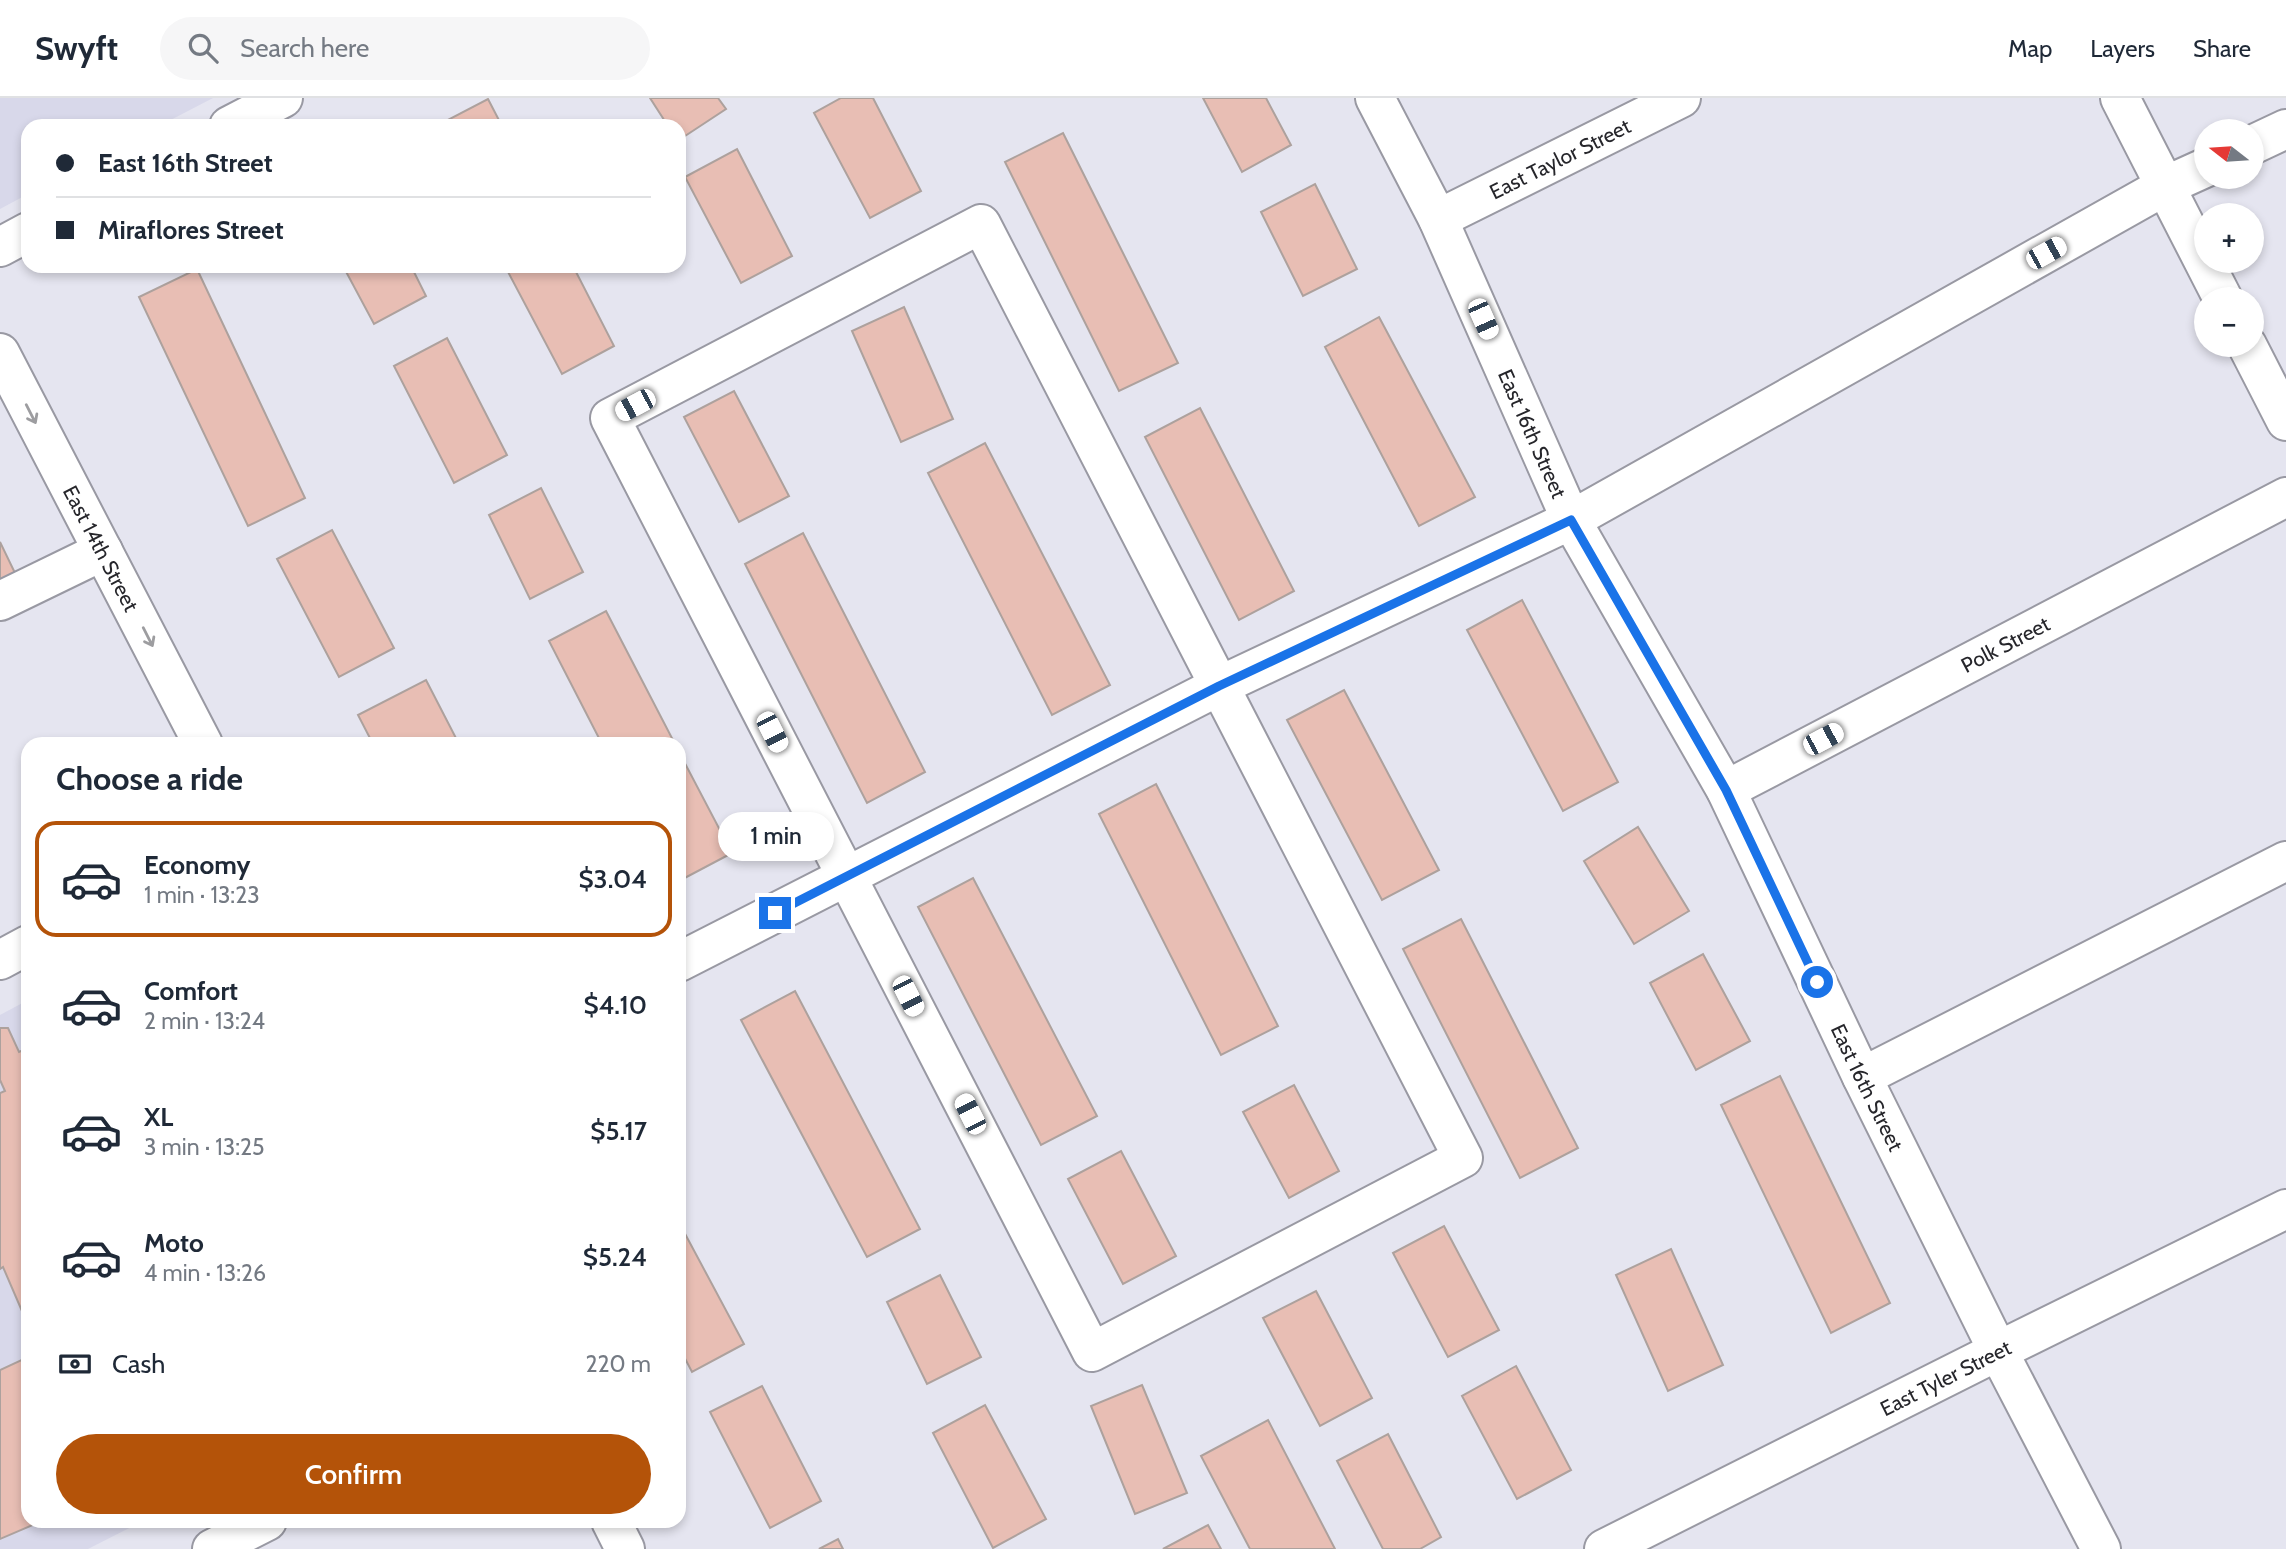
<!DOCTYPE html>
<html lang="en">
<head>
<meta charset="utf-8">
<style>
  body { margin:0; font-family:Cabin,sans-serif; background:#f6f6f7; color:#1f2937; height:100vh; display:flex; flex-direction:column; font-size:26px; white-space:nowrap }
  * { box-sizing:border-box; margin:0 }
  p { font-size:23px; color:#747a83 }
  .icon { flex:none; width:38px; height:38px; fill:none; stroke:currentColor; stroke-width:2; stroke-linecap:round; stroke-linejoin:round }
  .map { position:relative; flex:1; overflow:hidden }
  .drawer { position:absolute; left:21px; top:639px; width:665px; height:791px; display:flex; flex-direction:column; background:#fff; border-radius:21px; box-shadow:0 4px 10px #0003 }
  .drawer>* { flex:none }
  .top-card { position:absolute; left:21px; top:21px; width:665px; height:154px; border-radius:21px; box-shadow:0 4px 10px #0003; display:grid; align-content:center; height:154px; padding:0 35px; background:#fff }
  .needle { width:46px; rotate:287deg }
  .controls { position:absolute; left:2194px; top:21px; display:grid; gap:14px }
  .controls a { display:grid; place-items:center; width:70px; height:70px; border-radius:50%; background:#fff; box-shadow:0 4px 10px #0003; font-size:35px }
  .end { position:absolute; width:32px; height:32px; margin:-16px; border:9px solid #1a73e8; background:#fff; box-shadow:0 0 0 4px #fff }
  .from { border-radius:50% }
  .bubble { position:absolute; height:49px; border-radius:24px; background:#fff; box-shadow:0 4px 10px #0003; font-size:23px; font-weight:600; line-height:49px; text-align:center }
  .car { position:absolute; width:21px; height:42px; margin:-21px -10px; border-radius:9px; box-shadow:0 0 5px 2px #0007; background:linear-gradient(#fff 24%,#345 0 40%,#fff 0 76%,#345 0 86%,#fff 0) }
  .top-card b { display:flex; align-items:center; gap:24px; height:66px; font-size:26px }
  .top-card b+b { border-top:2px solid #e0e1e3 }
  .top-card i { width:18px; height:18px; background:#1f2937 }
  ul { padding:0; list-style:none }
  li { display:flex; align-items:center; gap:21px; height:116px; margin:0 14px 10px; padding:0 21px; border:4px solid transparent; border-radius:21px }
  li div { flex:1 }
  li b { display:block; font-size:26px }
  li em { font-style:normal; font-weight:600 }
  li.active { border-color:#b45309 }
  li>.icon { width:63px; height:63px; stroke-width:1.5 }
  h2 { padding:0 35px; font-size:32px; line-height:84px }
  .pay { display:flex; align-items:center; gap:18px; height:77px; padding:0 35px; font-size:26px }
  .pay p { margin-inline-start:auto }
  .primary-button { display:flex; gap:14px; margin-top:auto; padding:14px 35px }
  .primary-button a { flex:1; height:80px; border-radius:42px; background:#b45309; color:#fff; font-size:28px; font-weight:600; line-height:80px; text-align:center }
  header { display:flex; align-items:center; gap:42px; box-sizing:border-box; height:98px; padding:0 35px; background:#fff; border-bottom:2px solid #e0e1e3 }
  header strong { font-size:33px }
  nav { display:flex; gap:38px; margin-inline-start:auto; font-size:24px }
  .search { width:490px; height:63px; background:#f6f6f7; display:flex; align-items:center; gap:18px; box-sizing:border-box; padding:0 24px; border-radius:38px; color:#747a83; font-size:26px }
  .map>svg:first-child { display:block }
</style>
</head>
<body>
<header>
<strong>Swyft</strong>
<div class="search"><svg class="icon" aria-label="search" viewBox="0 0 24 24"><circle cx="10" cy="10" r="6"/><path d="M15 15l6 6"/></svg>Search here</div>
<nav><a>Map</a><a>Layers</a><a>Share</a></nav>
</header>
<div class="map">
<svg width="2286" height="1451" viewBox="0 0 2286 1451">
  <rect width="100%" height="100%" fill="#e5e5f0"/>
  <!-- built -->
  <g fill="#d8d8ea">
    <path d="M0 0H213L159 28H28V96L0 111Z"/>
    <path d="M28 902V1423H143L88 1451H0V917Z"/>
  </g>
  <!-- building -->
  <g fill="#e8beb4" stroke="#ada19d" stroke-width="2">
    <path d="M650 0H718L726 11 679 42V28H668Z"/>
    <path d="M841 0H873L921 93 870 120 814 15Z"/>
    <path d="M1203 0H1266L1291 47 1242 74Z"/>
    <path d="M488 1 502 28H438V27Z"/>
    <path d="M1063 35 1178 265 1119 293 1005 64Z"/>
    <path d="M737 51 792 158 741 185 685 79Z"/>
    <path d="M1315 86 1357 171 1303 198 1261 114Z"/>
    <path d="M343 168H411L426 198 374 226Z"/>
    <path d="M514 168H573L614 248 562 276 507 172Z"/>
    <path d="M197 171 305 400 248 428 139 199Z"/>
    <path d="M904 209 953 321 901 344 852 233Z"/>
    <path d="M1379 219 1475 399 1419 428 1325 249Z"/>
    <path d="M447 240 507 357 454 385 394 268Z"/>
    <path d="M734 293 789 398 739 424 684 319Z"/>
    <path d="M1200 310 1294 493 1239 522 1145 339Z"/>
    <path d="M985 345 1110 587 1052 617 928 375Z"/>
    <path d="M541 390 583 474 530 501 489 417Z"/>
    <path d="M332 432 394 550 339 579 277 461Z"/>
    <path d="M803 435 925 674 867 705 745 466Z"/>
    <path d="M0 444 15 475 0 482Z"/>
    <path d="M1522 502 1618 684 1563 713 1467 532Z"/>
    <path d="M606 513 675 646H602L549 543Z"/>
    <path d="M426 582 459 646H373L358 617Z"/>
    <path d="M1344 592 1439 772 1382 802 1287 622Z"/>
    <path d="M679 654 732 755 679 783Z"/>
    <path d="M1156 686 1278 928 1221 957 1099 716Z"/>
    <path d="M1638 729 1689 813 1634 846 1584 763Z"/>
    <path d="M973 780 1097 1018 1041 1047 918 809Z"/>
    <path d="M1461 821 1578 1050 1520 1080 1403 851Z"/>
    <path d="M1703 856 1750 943 1696 972 1650 885Z"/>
    <path d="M795 893 920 1131 867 1159 741 922Z"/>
    <path d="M0 930H8L19 954 28 950V1227L3 1169 0 1171V995L5 993 0 982Z"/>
    <path d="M1780 978 1890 1205 1831 1235 1721 1007Z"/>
    <path d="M1294 987 1339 1073 1289 1100 1243 1014Z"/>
    <path d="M1121 1053 1176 1158 1123 1186 1068 1081Z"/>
    <path d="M1444 1128 1499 1232 1448 1259 1393 1155Z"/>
    <path d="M683 1132 744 1246 692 1274 679 1249V1134Z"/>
    <path d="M1671 1151 1723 1267 1668 1293 1616 1177Z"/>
    <path d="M940 1177 981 1259 927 1286 887 1204Z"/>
    <path d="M1316 1193 1372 1300 1320 1328 1263 1220Z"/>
    <path d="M28 1259V1423H42L0 1441V1272Z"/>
    <path d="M1516 1268 1571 1372 1517 1401 1462 1298Z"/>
    <path d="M1142 1287 1187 1395 1135 1416 1091 1308Z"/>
    <path d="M762 1288 821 1403 770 1430 710 1314Z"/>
    <path d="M985 1307 1046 1421 993 1450 933 1335Z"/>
    <path d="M1268 1322 1335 1451H1250L1201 1358Z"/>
    <path d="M1388 1336 1441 1439 1420 1451H1383L1337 1363Z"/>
    <path d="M1208 1427 1221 1451H1163Z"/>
    <path d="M838 1441 843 1451H819Z"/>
  </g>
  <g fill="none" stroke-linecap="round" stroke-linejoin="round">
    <!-- minor casing -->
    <g stroke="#9999a3" stroke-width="42">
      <g id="minor">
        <path id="s1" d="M1375 0 1438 121 1571 422 1726 692 1862 979 1998 1253 2101 1451"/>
        <path d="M2120 0 2223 201"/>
        <path d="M229 28 283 0"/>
        <path d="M2252 47 2286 31"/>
        <path id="s2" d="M1438 121 1681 0"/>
        <path d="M981 126 1463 1060 1092 1254 610 320Z"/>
        <path d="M0 149 28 134"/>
        <path d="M2247 247 2286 323"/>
        <path id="s3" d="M0 255 203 646"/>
        <path d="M0 503 103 453"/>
        <path id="s4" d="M1726 692 2286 399"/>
        <path d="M0 862 28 847"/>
        <path d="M679 864 1219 588 1571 422 2165 88 2207 69"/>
        <path d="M1862 979 2286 763"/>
        <path d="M611 1423 625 1451"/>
        <path d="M212 1451 267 1423"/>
        <path id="s5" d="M1604 1451 1998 1253 2286 1111"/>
      </g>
    </g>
    <!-- minor -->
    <use href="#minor" stroke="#fff" stroke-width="38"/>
  </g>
  <!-- one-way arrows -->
  <defs><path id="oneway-shaft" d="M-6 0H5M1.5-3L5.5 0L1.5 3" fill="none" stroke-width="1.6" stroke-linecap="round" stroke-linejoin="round" transform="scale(1.75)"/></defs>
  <g stroke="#9d9da0">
    <use href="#oneway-shaft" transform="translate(31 316) rotate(63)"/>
    <use href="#oneway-shaft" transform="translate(148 539) rotate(63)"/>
  </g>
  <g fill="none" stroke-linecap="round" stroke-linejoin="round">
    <!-- route -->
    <path stroke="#1a73e8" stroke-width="9" d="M775 815 1219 588 1571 422 1726 692 1817 884"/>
  </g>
  <g text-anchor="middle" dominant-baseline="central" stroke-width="6" stroke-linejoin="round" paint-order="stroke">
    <!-- street labels -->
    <g font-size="21" fill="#26262b" stroke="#f2f2fd">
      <text stroke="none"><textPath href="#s2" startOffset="136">East Taylor Street</textPath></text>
      <text stroke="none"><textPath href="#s1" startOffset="371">East 16th Street</textPath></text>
      <text stroke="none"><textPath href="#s3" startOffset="220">East 14th Street</textPath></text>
      <text stroke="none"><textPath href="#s4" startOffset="315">Polk Street</textPath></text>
      <text stroke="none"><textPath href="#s1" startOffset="1106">East 16th Street</textPath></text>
      <text stroke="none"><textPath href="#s5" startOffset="382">East Tyler Street</textPath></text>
    </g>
  </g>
</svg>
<div class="controls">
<a><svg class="needle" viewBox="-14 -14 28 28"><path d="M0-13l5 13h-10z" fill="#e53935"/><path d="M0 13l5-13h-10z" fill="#747a83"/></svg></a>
<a>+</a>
<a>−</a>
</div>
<i class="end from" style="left:1817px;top:884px"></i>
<i class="end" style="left:775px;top:815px"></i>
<div class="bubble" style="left:718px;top:714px;width:116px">1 min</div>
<i class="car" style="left:2046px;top:155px;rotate:61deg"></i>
<i class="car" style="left:1483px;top:221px;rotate:156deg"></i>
<i class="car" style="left:635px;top:307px;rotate:242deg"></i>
<i class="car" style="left:772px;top:634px;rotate:153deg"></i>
<i class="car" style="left:1823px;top:641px;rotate:62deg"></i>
<i class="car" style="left:908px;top:898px;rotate:153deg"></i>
<i class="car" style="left:970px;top:1016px;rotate:333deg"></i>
<div class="top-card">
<b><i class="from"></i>East 16th Street</b>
<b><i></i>Miraflores Street</b>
</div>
<section class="drawer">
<h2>Choose a ride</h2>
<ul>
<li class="active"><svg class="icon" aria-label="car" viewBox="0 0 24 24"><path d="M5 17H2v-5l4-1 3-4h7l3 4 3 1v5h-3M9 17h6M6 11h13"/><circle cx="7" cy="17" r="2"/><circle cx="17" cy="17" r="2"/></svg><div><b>Economy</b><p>1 min · 13:23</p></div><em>$3.04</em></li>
<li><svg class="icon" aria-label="car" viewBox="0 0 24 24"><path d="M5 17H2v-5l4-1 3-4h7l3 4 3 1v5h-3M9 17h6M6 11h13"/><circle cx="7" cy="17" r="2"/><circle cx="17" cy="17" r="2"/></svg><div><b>Comfort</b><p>2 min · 13:24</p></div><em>$4.10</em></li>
<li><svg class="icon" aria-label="car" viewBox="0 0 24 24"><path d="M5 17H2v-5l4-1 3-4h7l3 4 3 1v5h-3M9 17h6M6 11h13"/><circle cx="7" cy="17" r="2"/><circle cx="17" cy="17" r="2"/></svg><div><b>XL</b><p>3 min · 13:25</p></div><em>$5.17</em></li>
<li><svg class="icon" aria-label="car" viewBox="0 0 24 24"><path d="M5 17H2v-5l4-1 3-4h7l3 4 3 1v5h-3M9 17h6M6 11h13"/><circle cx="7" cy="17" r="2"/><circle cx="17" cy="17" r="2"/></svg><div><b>Moto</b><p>4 min · 13:26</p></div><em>$5.24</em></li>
</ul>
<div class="pay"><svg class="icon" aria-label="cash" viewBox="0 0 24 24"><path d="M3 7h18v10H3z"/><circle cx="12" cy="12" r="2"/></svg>Cash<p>220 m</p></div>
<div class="primary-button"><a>Confirm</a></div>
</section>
</div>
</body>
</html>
